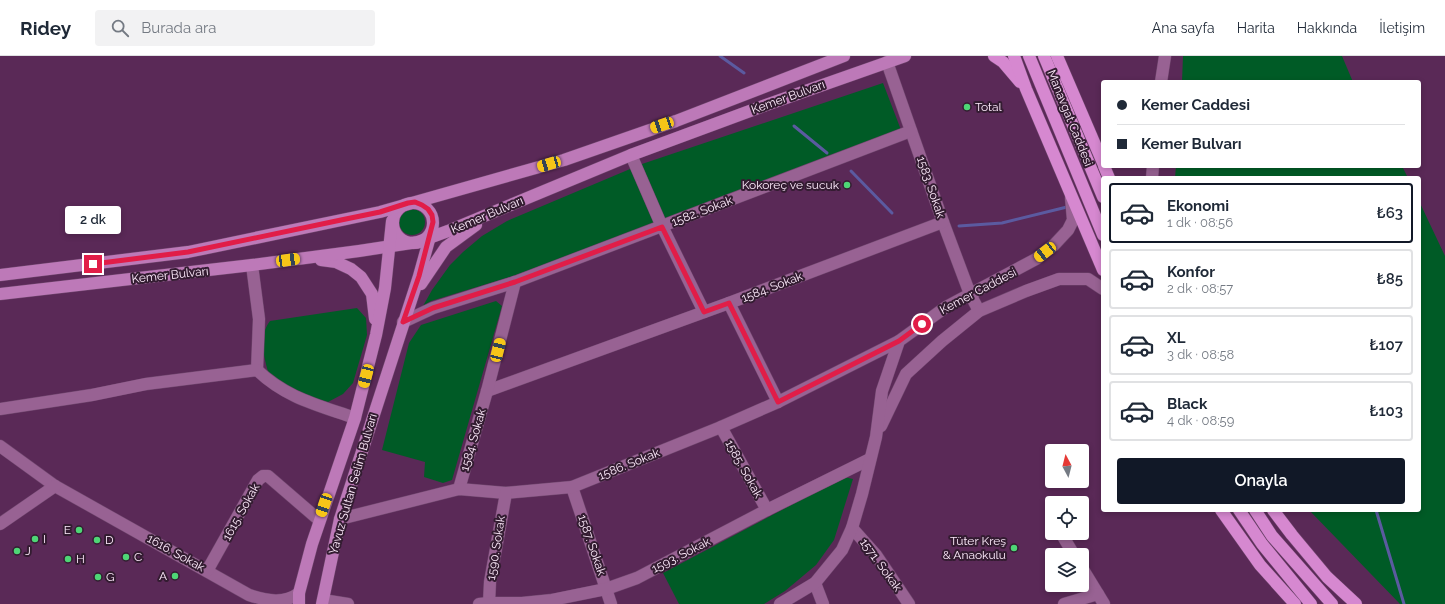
<!DOCTYPE html>
<html lang="tr">
<head>
<meta charset="utf-8">
<style>
  body { margin:0; font-family:Raleway,sans-serif; background:#f2f2f3; color:#1f2937; height:100vh; display:flex; flex-direction:column; font-size:15px; white-space:nowrap }
  * { box-sizing:border-box; margin:0 }
  p { font-size:13px; color:#747a83 }
  .icon { flex:none; width:22px; height:22px; fill:none; stroke:currentColor; stroke-width:2; stroke-linecap:round; stroke-linejoin:round }
  .map { position:relative; flex:1; overflow:hidden }
  .drawer { position:absolute; left:1101px; top:120px; width:320px; height:336px; display:flex; flex-direction:column; background:#fff; border-radius:4px; box-shadow:0 2px 6px #0003 }
  .drawer>* { flex:none }
  .hud { position:absolute; left:1101px; top:24px; width:320px; height:88px; border-radius:4px; box-shadow:0 2px 6px #0003; display:grid; align-content:center; height:88px; padding:0 16px; background:#fff }
  .needle { width:26px; rotate:353deg }
  .fabs { position:absolute; left:1045px; top:388px; display:grid; gap:8px }
  .fabs a { display:grid; place-items:center; width:44px; height:44px; border-radius:4px; background:#fff; box-shadow:0 2px 6px #0003; font-size:20px }
  .end { position:absolute; width:18px; height:18px; margin:-9px; border:5px solid #e11d48; background:#fff; box-shadow:0 0 0 2px #fff }
  .from { border-radius:50% }
  .bubble { position:absolute; height:28px; border-radius:4px; background:#fff; box-shadow:0 2px 6px #0003; font-size:13px; font-weight:600; line-height:28px; text-align:center }
  .car { position:absolute; width:12px; height:24px; margin:-12px -6px; border-radius:5px; box-shadow:0 0 3px 1px #0007; background:linear-gradient(#f5c518 24%,#345 0 40%,#f5c518 0 76%,#345 0 86%,#f5c518 0) }
  .hud b { display:flex; align-items:center; gap:14px; height:38px; font-size:15px }
  .hud b+b { border-top:1px solid #e0e1e3 }
  .hud i { width:10px; height:10px; background:#1f2937 }
  ul { padding:7px 0 0; list-style:none }
  li { display:flex; align-items:center; gap:12px; height:60px; margin:0 8px 6px; padding:0 8px; border:2px solid #e0e1e3; border-radius:4px }
  li div { flex:1 }
  li b { display:block; font-size:15px }
  li em { font-style:normal; font-weight:600 }
  li.on { border-color:#111827 }
  li>.icon { width:36px; height:36px; stroke-width:1.5 }
  .cta { display:flex; gap:8px; margin-top:auto; padding:8px 16px }
  .cta a { flex:1; height:46px; border-radius:4px; background:#111827; color:#fff; font-size:16px; font-weight:600; line-height:46px; text-align:center }
  header { display:flex; align-items:center; gap:24px; box-sizing:border-box; height:56px; padding:0 20px; background:#fff; border-bottom:1px solid #e0e1e3 }
  header strong { font-size:19px }
  nav { display:flex; gap:22px; margin-inline-start:auto; font-size:14px }
  .search { width:280px; height:36px; background:#f2f2f3; display:flex; align-items:center; gap:10px; box-sizing:border-box; padding:0 14px; border-radius:4px; color:#747a83; font-size:15px }
  .map>svg:first-child { display:block }
</style>
</head>
<body>
<header>
<strong>Ridey</strong>
<div class="search"><svg class="icon" aria-label="search" viewBox="0 0 24 24"><circle cx="10" cy="10" r="6"/><path d="M15 15l6 6"/></svg>Burada ara</div>
<nav><a>Ana sayfa</a><a>Harita</a><a>Hakkında</a><a>İletişim</a></nav>
</header>
<div class="map">
<svg width="1445" height="548" viewBox="0 0 1445 548">
  <rect width="100%" height="100%" fill="#5a2957"/>
  <!-- green -->
  <g fill="#005b26">
    <path d="M1183 0H1342L1353 26H1182Z"/>
    <path d="M883 27 901 74 660 166 513 220 431 245 423 250 432 234 450 209 463 196 482 180 507 165 642 108Z"/>
    <path d="M1176 110H1402L1408 122H1175Z"/>
    <path d="M1419 145 1445 200V548H1400L1309 454H1419Z"/>
    <circle cx="412" cy="166" r="13"/>
    <path d="M496 245 502 250 452 424 443 427 424 421 425 406 382 394 409 287 421 269Z"/>
    <path d="M357 252 366 262 367 279 353 327 343 338 328 346 296 338 269 319C264 302 258 280 270 265Z"/>
    <path d="M844 421 853 423 834 484 816 509 785 535 764 548H679L663 517Z"/>
  </g>
  <g fill="none" stroke-linecap="round" stroke-linejoin="round">
    <!-- stream -->
    <g stroke="#5b5aa0" stroke-width="3">
      <path d="M720 0 744 17"/>
      <path d="M794 70 827 97"/>
      <path d="M851 115 892 157"/>
      <path d="M959 170 1002 167 1067 151"/>
      <path d="M1376 454 1404 548"/>
    </g>
    <!-- minor casing -->
    <g stroke="#70476e" stroke-width="13">
      <g id="minor">
        <path d="M887 6 943 166 970 238 979 255"/>
        <path d="M1161 26 1165 0"/>
        <path d="M631 99 660 166 704 256"/>
        <path d="M1152 122 1153 110"/>
        <path d="M252 209 259 263 257 314"/>
        <path d="M729 247 778 346"/>
        <path d="M403 266 433 252 515 226 911 75"/>
        <path d="M487 335 729 247 943 166"/>
        <path d="M0 353 92 339 146 328 257 314C286 342 318 349 355 362"/>
        <path d="M881 370 906 318 942 285 979 255 1026 235 1059 223H1088L1103 233"/>
        <path d="M721 371 767 454"/>
        <path d="M0 390 55 430 249 539C267 545 285 548 299 537"/>
        <path d="M572 431 611 548"/>
        <path d="M459 433 487 335 515 226"/>
        <path d="M340 463 459 433 506 437 572 431 721 371 778 346 899 285"/>
        <path d="M0 468 55 430"/>
        <path d="M852 472 876 499 909 548"/>
        <path d="M1061 477 1074 499"/>
        <path d="M1082 512 1104 548"/>
        <path d="M207 515 258 424 263 420H268L319 464"/>
        <path d="M815 527 823 548"/>
        <path d="M323 544 348 548"/>
        <path d="M489 547 490 526 506 437"/>
        <path d="M479 548 489 547H522L552 544 606 533 637 522 767 454 870 403"/>
        <path d="M780 548 815 527 842 494 852 472 862 438 876 381 882 335 899 285 946 251 1036 203 1054 189 1068 174 1073 164 1071 142"/>
        <path d="M1064 548 1098 538"/>
      </g>
    </g>
    <!-- major casing -->
    <g stroke="#70476e" stroke-width="13">
      <g id="major">
        <circle cx="413" cy="167" r="20"/>
        <path d="M321 204 336 206 351 213 361 221 372 238 375 263"/>
        <path d="M0 219 188 196 380 156 564 104 676 65 844 0"/>
        <path d="M421 228 446 191 476 169"/>
        <path d="M0 238 252 209 359 195 418 186 448 175 631 99 766 49 905 0"/>
        <path d="M299 548V537L312 488 355 362 376 279 385 232 392 165"/>
        <path d="M322 548 340 463 419 220 431 177"/>
      </g>
    </g>
    <!-- highway casing -->
    <g stroke="#70476e" stroke-width="13">
      <g id="highway">
        <path d="M994 0 1003 6 1020 26"/>
        <path d="M1014 0 1026 33 1103 214"/>
        <path d="M1029 0 1103 179"/>
        <path d="M1044 0 1103 141"/>
        <path d="M1057 0 1103 107"/>
        <path d="M1104 110 1109 122"/>
        <path d="M1221 454 1260 509 1295 548"/>
        <path d="M1239 454 1262 488 1311 548"/>
        <path d="M1255 454 1272 480 1332 548"/>
        <path d="M1273 454 1292 479 1327 521 1356 548"/>
      </g>
    </g>
    <!-- minor -->
    <use href="#minor" stroke="#986293" stroke-width="12"/>
    <!-- major -->
    <use href="#major" stroke="#bd79b8" stroke-width="12"/>
    <!-- highway -->
    <use href="#highway" stroke="#d688d0" stroke-width="12"/>
  </g>
  <g fill="none" stroke-linecap="round" stroke-linejoin="round">
    <!-- route -->
    <path stroke="#e11d48" stroke-width="5" d="M93 208 188 196 341 164 380 156 408 147 415 146 422 149 428 153 432 159 433 166 419 220 403 266 433 252 515 226 662 171 704 256 729 247 778 346 899 285 922 268"/>
  </g>
  <!-- markers -->
  <g fill="#4ed676" stroke="#331c31" stroke-width="1.5">
    <circle cx="967" cy="51" r="4"/>
    <circle cx="847" cy="129" r="4"/>
    <circle cx="79" cy="474" r="4"/>
    <circle cx="35" cy="483" r="4"/>
    <circle cx="97" cy="484" r="4"/>
    <circle cx="1014" cy="492" r="4"/>
    <circle cx="17" cy="495" r="4"/>
    <circle cx="126" cy="501" r="4"/>
    <circle cx="68" cy="503" r="4"/>
    <circle cx="175" cy="520" r="4"/>
    <circle cx="98" cy="521" r="4"/>
  </g>
  <g text-anchor="middle" dominant-baseline="central" stroke-width="4" stroke-linejoin="round" paint-order="stroke">
    <!-- street labels -->
    <g font-size="12" fill="#feebfc" stroke="#331c31">
      <text transform="translate(788 41) rotate(-20)">Kemer Bulvarı</text>
      <text transform="translate(1070 62) rotate(68)">Manavgat Caddesi</text>
      <text transform="translate(931 131) rotate(71)">1583. Sokak</text>
      <text transform="translate(702 155) rotate(-21)">1582. Sokak</text>
      <text transform="translate(487 159) rotate(-23)">Kemer Bulvarı</text>
      <text transform="translate(170 219) rotate(-6)">Kemer Bulvarı</text>
      <text transform="translate(772 231) rotate(-21)">1584. Sokak</text>
      <text transform="translate(978 235) rotate(-28)">Kemer Caddesi</text>
      <text transform="translate(473 384) rotate(-74)">1584. Sokak</text>
      <text transform="translate(629 408) rotate(-22)">1586. Sokak</text>
      <text transform="translate(744 413) rotate(61)">1585. Sokak</text>
      <text transform="translate(353 428) rotate(-74)">Yavuz Sultan Selim Bulvarı</text>
      <text transform="translate(241 456) rotate(-61)">1615. Sokak</text>
      <text transform="translate(592 489) rotate(71)">1587. Sokak</text>
      <text transform="translate(496 492) rotate(-81)">1590. Sokak</text>
      <text transform="translate(176 497) rotate(29)">1616. Sokak</text>
      <text transform="translate(681 499) rotate(-27)">1593. Sokak</text>
      <text transform="translate(881 509) rotate(54)">1571. Sokak</text>
    </g>
    <!-- poi labels -->
    <g font-size="12" fill="#feebfc" stroke="#331c31" text-anchor="start">
      <text x="975" y="51">Total</text>
      <text x="839" y="129" text-anchor="end">Kokoreç ve sucuk</text>
      <text x="71" y="474" text-anchor="end">E</text>
      <text x="43" y="483">I</text>
      <text x="105" y="484">D</text>
      <text x="1006" y="485" text-anchor="end">Tüter Kreş<tspan x="1006" dy="14">&amp; Anaokulu</tspan></text>
      <text x="25" y="495">J</text>
      <text x="134" y="501">C</text>
      <text x="76" y="503">H</text>
      <text x="167" y="520" text-anchor="end">A</text>
      <text x="106" y="521">G</text>
    </g>
  </g>
</svg>
<div class="fabs">
<a><svg class="needle" viewBox="-14 -14 28 28"><path d="M0-13l5 13h-10z" fill="#e53935"/><path d="M0 13l5-13h-10z" fill="#747a83"/></svg></a>
<a><svg class="icon" aria-label="locate" viewBox="0 0 24 24"><circle cx="12" cy="12" r="6"/><path d="M12 2v4M12 18v4M2 12h4M18 12h4"/></svg></a>
<a><svg class="icon" aria-label="layers" viewBox="0 0 24 24"><path d="M12 4l9 5-9 5-9-5zM3 14l9 5 9-5"/></svg></a>
</div>
<i class="end from" style="left:922px;top:268px"></i>
<i class="end" style="left:93px;top:208px"></i>
<div class="bubble" style="left:65px;top:150px;width:56px">2 dk</div>
<i class="car" style="left:662px;top:69px;rotate:251deg"></i>
<i class="car" style="left:549px;top:108px;rotate:254deg"></i>
<i class="car" style="left:1045px;top:196px;rotate:232deg"></i>
<i class="car" style="left:288px;top:204px;rotate:82deg"></i>
<i class="car" style="left:498px;top:294px;rotate:14deg"></i>
<i class="car" style="left:366px;top:320px;rotate:195deg"></i>
<i class="car" style="left:324px;top:449px;rotate:199deg"></i>
<div class="hud">
<b><i class="from"></i>Kemer Caddesi</b>
<b><i></i>Kemer Bulvarı</b>
</div>
<section class="drawer">
<ul>
<li class="on"><svg class="icon" aria-label="car" viewBox="0 0 24 24"><path d="M5 17H2v-5l4-1 3-4h7l3 4 3 1v5h-3M9 17h6M6 11h13"/><circle cx="7" cy="17" r="2"/><circle cx="17" cy="17" r="2"/></svg><div><b>Ekonomi</b><p>1 dk · 08:56</p></div><em>₺63</em></li>
<li><svg class="icon" aria-label="car" viewBox="0 0 24 24"><path d="M5 17H2v-5l4-1 3-4h7l3 4 3 1v5h-3M9 17h6M6 11h13"/><circle cx="7" cy="17" r="2"/><circle cx="17" cy="17" r="2"/></svg><div><b>Konfor</b><p>2 dk · 08:57</p></div><em>₺85</em></li>
<li><svg class="icon" aria-label="car" viewBox="0 0 24 24"><path d="M5 17H2v-5l4-1 3-4h7l3 4 3 1v5h-3M9 17h6M6 11h13"/><circle cx="7" cy="17" r="2"/><circle cx="17" cy="17" r="2"/></svg><div><b>XL</b><p>3 dk · 08:58</p></div><em>₺107</em></li>
<li><svg class="icon" aria-label="car" viewBox="0 0 24 24"><path d="M5 17H2v-5l4-1 3-4h7l3 4 3 1v5h-3M9 17h6M6 11h13"/><circle cx="7" cy="17" r="2"/><circle cx="17" cy="17" r="2"/></svg><div><b>Black</b><p>4 dk · 08:59</p></div><em>₺103</em></li>
</ul>
<div class="cta"><a>Onayla</a></div>
</section>
</div>
</body>
</html>
